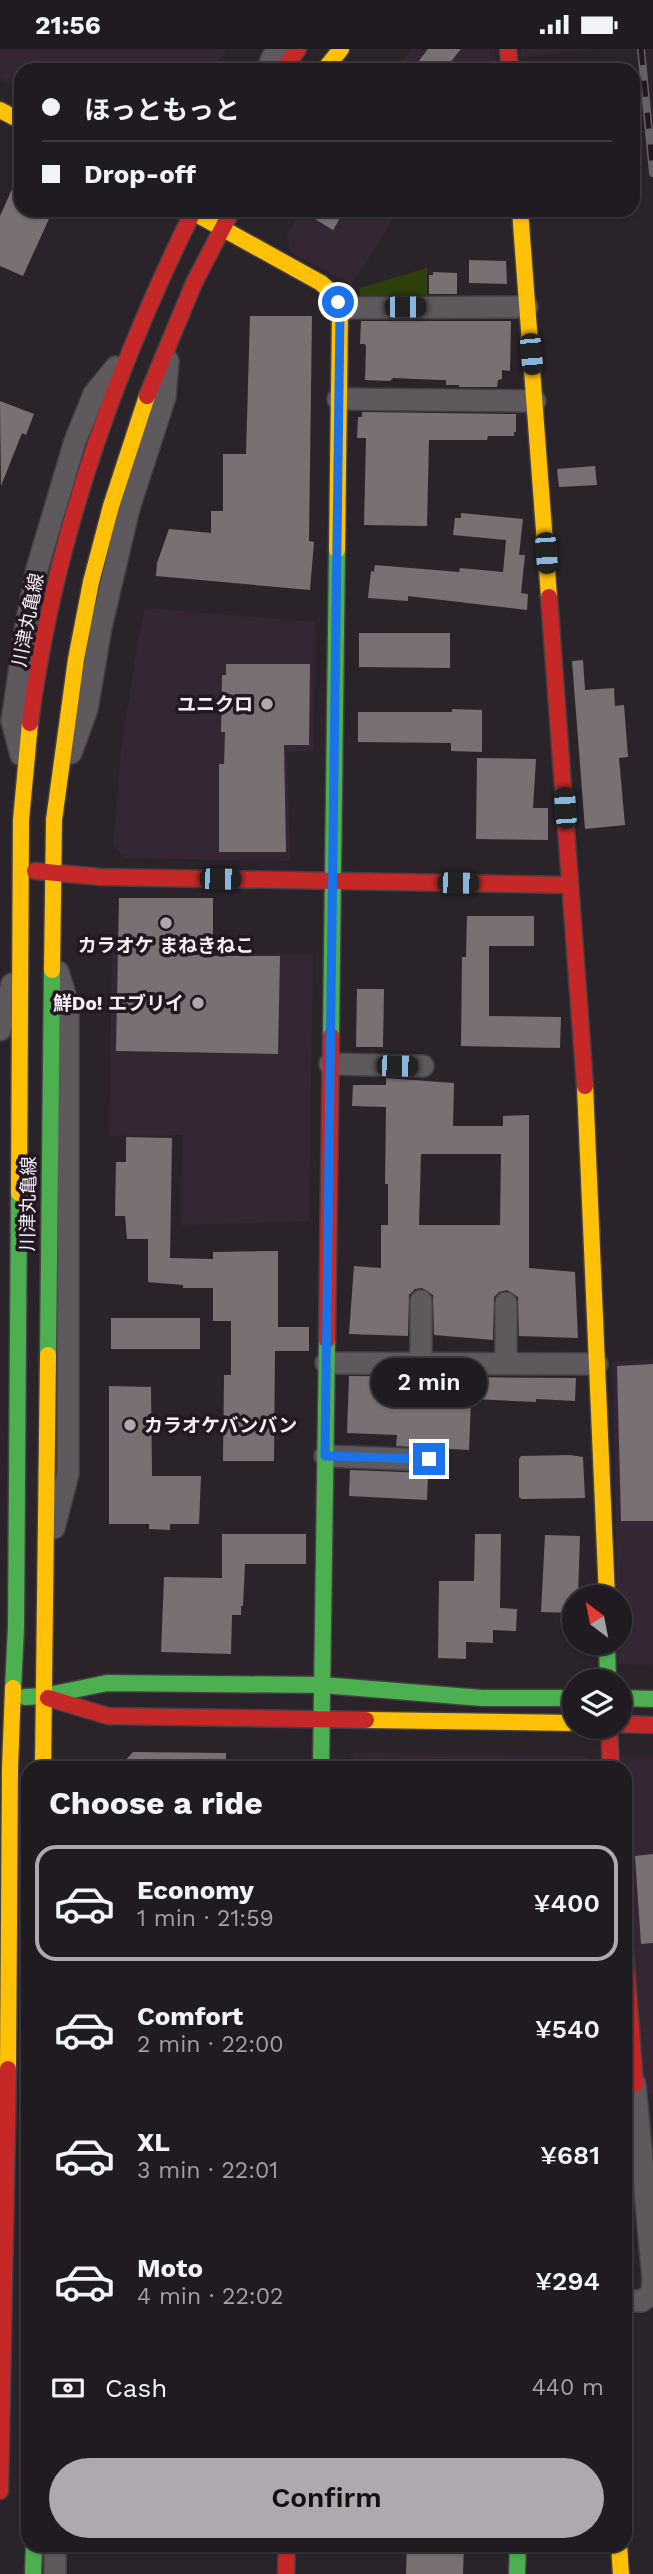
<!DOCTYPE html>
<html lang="en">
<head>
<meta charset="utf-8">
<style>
  body { margin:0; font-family:"Work Sans","Noto Sans JP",sans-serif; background:#282429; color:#f1f3f6; height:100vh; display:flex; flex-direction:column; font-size:26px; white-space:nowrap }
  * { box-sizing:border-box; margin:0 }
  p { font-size:23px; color:#a2a1a5 }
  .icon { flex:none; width:38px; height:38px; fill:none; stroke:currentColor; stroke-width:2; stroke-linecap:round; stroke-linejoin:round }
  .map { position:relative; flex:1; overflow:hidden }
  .panel { position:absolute; left:21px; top:1712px; width:611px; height:791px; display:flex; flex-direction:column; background:#201b20; border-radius:21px; box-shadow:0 2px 5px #0004,0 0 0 2px #3d393e }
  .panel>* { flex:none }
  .banner { position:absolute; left:14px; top:14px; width:626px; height:154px; border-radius:21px; box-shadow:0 2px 5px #0004,0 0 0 2px #3d393e; display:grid; align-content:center; height:154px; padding:0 28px; background:#201b20 }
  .needle { width:46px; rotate:328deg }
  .fabs { position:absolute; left:562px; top:1536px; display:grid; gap:14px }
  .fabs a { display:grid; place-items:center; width:70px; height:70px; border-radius:50%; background:#201b20; box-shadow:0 2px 5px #0004,0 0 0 2px #3d393e; font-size:35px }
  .end { position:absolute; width:32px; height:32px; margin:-16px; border:9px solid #1a73e8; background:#fff; box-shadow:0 0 0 4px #fff }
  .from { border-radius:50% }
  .bubble { position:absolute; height:49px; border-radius:24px; background:#201b20; box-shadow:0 2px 5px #0004,0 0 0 2px #3d393e; font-size:23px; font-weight:600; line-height:49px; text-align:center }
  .car { position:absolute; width:21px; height:42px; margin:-21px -10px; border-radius:9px; box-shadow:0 0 5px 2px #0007; background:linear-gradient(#222 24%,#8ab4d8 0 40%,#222 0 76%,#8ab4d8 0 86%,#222 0) }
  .banner b { display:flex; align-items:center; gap:24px; height:66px; font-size:26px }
  .banner b+b { border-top:2px solid #3d393e }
  .banner i { width:18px; height:18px; background:#f1f3f6 }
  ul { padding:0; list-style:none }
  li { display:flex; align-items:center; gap:21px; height:116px; margin:0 14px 10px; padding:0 14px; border:4px solid transparent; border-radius:21px }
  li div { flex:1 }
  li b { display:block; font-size:26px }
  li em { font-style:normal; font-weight:600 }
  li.active { border-color:#afa8af }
  li>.icon { width:63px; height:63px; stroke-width:1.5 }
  h2 { padding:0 28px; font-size:32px; line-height:84px }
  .pay { display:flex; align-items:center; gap:18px; height:77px; padding:0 28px; font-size:26px }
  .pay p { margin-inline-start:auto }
  .action { display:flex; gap:14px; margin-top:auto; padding:14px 28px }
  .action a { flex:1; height:80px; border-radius:42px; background:#afa8af; color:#111; font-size:28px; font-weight:600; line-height:80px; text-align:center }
  .status { display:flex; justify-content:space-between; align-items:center; height:49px; padding:0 35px; background:#201b20; direction:ltr }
  .status svg { height:19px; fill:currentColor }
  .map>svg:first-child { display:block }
</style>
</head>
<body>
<div class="status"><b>21:56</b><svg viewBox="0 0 49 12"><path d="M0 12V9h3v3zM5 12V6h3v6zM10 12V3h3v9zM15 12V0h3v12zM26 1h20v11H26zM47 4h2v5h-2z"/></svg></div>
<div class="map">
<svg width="653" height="2525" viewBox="0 0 653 2525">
  <rect width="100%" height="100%" fill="#2a242a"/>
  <!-- built -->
  <g fill="#352634">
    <path d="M0 0H226L213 21H21V40L0 29Z"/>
    <path d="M412 0H494L496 21H395Z"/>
    <path d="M521 0H598L521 8Z"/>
    <path d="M301 161H399L352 235 290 203 287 186Z"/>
    <path d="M145 559 315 573 314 702 287 703 290 812 125 809 113 796 121 701 137 598Z"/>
    <path d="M112 905H313L309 1172 181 1176 182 1086 109 1087Z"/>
    <path d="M653 1310V1616L618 1615 620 1549H617L613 1313Z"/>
    <path d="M354 1704 586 1707 595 1715V1718H342Z"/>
    <path d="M621 1706 653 1707V2045L642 2046 630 1870 625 1773V1718Z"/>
  </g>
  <!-- green -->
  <path fill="#2d400c" d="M427 219V249H360V239Z"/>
  <!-- building -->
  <g fill="#787073" fill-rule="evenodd">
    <path d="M428 0H461L444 21H412Z"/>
    <path d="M21 120V161H53L23 227 0 217V167Z"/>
    <path d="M300 161H345L333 181Z"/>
    <path d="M469 211 506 212 507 235 469 234Z"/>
    <path d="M433 223 457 224V245H429V226H433Z"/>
    <path d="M250 267H312L309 492 314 493 310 541 156 527 157 514 169 480 211 484V462H223V405H246Z"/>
    <path d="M361 272H511L510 322 502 321V330L498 331 497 338H459V336H446V331H440L393 329 390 332 365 331 366 298 365 295H360Z"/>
    <path d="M0 352 34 365 26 386 22 384 1 437Z"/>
    <path d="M362 363 516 365V383H514V387H488L487 391H429L427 477 364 476 366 389H357L358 368H362Z"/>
    <path d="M595 417 597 436 559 438 557 420Z"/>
    <path d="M461 464 523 470 519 506H525L521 544 528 545 527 561 408 547V552L368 549 371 522 374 523 375 516 459 523 460 519 503 523 506 491 453 486 455 469H461Z"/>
    <path d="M359 584H450V619L359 618Z"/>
    <path d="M583 611 585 641 614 639 615 657 624 656 628 708 619 709 625 776 585 780 572 612Z"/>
    <path d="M226 615H310L309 696H284L286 803H219V715H224L225 683H221L222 626H226Z"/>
    <path d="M452 660 482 661V703L451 702V694L358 693V663H452Z"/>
    <path d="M477 709 536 710 533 759H548V791L476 790Z"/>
    <path d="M119 849H213V907H280L278 1005 116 1002Z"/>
    <path d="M467 867H534V897H489V967L561 968 560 999 461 997 462 908H466Z"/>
    <path d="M357 940H384L383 998H356Z"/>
    <path d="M386 1029 454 1034 453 1077H503V1067L529 1066V1219L575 1223 578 1289 519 1287 518 1248 507 1241 499 1243 494 1248 493 1291 434 1286 433 1246 422 1239 415 1240 409 1246 408 1287 349 1285 354 1217 381 1219V1176H388V1135H385L386 1058 352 1057 353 1036H386ZM421 1105H501L500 1176H419Z"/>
    <path d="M126 1088 172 1089 170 1209 213 1210V1203L278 1202V1278H309V1302H275L274 1412H223L224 1326H231V1272H213V1239H183V1236L148 1233V1190H127L125 1167H115L116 1113H126Z"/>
    <rect x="111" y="1269" width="89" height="31"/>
    <path d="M653 1315V1472H621L617 1317Z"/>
    <path d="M349 1327 576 1329 575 1352 536 1350V1353L471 1350 469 1401 396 1397 397 1386 347 1384Z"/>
    <path d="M109 1337 151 1338 152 1427H201L199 1475H170V1481L149 1480V1475H109Z"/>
    <path d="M570 1406 583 1408 585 1449 522 1450 519 1448V1410L521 1407Z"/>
    <path d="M350 1421 428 1424 427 1451 349 1447Z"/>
    <path d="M222 1485H306V1515H245L243 1557H241V1566H232L231 1605 161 1603 164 1528 222 1529Z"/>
    <path d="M475 1485H501L500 1559 517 1560 516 1582 493 1581V1594L466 1593V1610L438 1609 439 1532H474Z"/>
    <path d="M545 1486 580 1487 578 1549H574V1564L541 1563Z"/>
    <path d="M133 1703 226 1704V1718H119Z"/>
    <path d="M653 1805V1894L641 1895 635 1807Z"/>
    <path d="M407 2496H464L463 2525H406Z"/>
  </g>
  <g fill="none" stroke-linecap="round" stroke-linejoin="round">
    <!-- street casing -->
    <g stroke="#443f43" stroke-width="24">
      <g id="street">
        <path d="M269 21 271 11 278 0"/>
        <path d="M339 259 527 258"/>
        <path d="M338 350 535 352"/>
        <path d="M71 704 87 660 101 578 129 459 165 348 168 312"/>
        <path d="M21 706 12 672 26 576 37 520 75 392 94 345 116 318"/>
        <path d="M0 981 12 935"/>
        <path d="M330 1015 423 1017"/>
        <path d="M421 1252V1315"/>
        <path d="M506 1254V1314"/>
        <path d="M326 1314 597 1315"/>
        <path d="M325 1407 429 1411"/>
        <path d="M54 1479 68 1425V955L58 923"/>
        <path d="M625 2252H642L652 2244 653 2230 635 2035"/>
        <path d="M55 2525V2496"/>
      </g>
    </g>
    <!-- fast casing -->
    <g stroke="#443f43" stroke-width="19">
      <g id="fast">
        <path d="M331 987 337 501"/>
        <path d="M48 1306 52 921"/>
        <path d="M607 1594 608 1633"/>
        <path d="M13 1639 16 1578 19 1144"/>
        <path d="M25 1648 44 1647 107 1634 322 1636 482 1649H574"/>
        <path d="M620 1649 653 1650"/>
        <path d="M321 1718 327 1291"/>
        <path d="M33 2525 34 2496"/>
        <path d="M517 2525 518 2496"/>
      </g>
    </g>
    <!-- slow casing -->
    <g stroke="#443f43" stroke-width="19">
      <g id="slow">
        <path d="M324 21 341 0"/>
        <path d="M0 61 21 72"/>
        <path d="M189 161 321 234 333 245 340 264 337 501"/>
        <path d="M520 161 549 548"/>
        <path d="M52 921 54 771 76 610 91 533 111 457 147 347"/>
        <path d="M585 1037 607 1549"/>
        <path d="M19 1144 21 771 30 674"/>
        <path d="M366 1671 574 1674"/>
        <path d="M43 1718 48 1306"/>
        <path d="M8 2020 10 1719 13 1639"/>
        <path d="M619 2496 621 2525"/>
      </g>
    </g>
    <!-- jam casing -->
    <g stroke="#443f43" stroke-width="19">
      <g id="jam">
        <path d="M508 0 510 21"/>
        <path d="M283 21 298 0"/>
        <path d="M147 347 194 234 232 161"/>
        <path d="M549 548 585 1037"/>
        <path d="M30 674C53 495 114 322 194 161"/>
        <path d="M35 822 101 828 570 836"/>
        <path d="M327 1291 331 987"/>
        <path d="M48 1649 108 1667 366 1671"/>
        <path d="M620 1675 653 1676"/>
        <path d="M609 1678 611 1718"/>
        <path d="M625 1902 635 2035H625"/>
        <path d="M0 2442 8 2020"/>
        <path d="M286 2525 287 2496"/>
      </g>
    </g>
    <!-- street -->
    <use href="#street" stroke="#5e595d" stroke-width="21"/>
    <!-- fast -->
    <use href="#fast" stroke="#4caf50" stroke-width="16"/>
    <!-- slow -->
    <use href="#slow" stroke="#ffc107" stroke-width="16"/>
    <!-- jam -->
    <use href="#jam" stroke="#c62828" stroke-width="16"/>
    <!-- rail casing -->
    <g stroke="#666166" stroke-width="8">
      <path id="rail" d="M641 0 653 124"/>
    </g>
    <!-- rail -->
    <use href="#rail" stroke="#231822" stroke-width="5" stroke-dasharray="16" stroke-linecap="butt"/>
  </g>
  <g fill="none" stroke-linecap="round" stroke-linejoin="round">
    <!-- route -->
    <path stroke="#1a73e8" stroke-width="9" d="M338 253 340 264 325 1407 429 1410"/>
  </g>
  <!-- markers -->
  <g fill="#afa8af" stroke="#231822" stroke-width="2.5">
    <circle cx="267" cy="655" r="7"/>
    <circle cx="166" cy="874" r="7"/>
    <circle cx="198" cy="954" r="7"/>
    <circle cx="130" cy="1376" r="7"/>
  </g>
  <g text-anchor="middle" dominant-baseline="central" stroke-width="7" stroke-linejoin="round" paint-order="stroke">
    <!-- street labels -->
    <g font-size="19" fill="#f7eff6" stroke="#231822">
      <text transform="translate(28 571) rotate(-79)">川津丸亀線</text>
      <text transform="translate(28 1155) rotate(-89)">川津丸亀線</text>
    </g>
    <!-- poi labels -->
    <g font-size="19" font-weight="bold" fill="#f7eff6" stroke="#231822" text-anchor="end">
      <text x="253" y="655">ユニクロ</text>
      <text x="166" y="896" text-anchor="middle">カラオケ まねきねこ</text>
      <text x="184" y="954">鮮Do! エブリイ</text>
      <text x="144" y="1376" text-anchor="start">カラオケバンバン</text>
    </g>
  </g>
</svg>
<div class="fabs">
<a><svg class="needle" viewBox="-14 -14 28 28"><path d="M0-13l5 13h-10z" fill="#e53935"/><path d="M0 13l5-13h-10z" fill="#a2a1a5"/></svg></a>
<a><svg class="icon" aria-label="layers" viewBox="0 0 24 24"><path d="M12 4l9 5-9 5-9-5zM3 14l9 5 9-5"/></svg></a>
</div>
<i class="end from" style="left:338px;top:253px"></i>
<i class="end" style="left:429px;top:1410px"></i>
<div class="bubble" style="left:371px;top:1309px;width:116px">2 min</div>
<i class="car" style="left:405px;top:258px;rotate:90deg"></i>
<i class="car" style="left:531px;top:305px;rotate:175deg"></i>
<i class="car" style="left:546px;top:504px;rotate:176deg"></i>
<i class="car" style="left:565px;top:759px;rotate:356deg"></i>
<i class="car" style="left:220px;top:830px;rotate:91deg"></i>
<i class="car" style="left:458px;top:834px;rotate:91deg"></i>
<i class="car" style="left:397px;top:1017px;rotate:91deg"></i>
<div class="banner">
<b><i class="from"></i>ほっともっと</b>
<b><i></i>Drop-off</b>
</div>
<section class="panel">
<h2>Choose a ride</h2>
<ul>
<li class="active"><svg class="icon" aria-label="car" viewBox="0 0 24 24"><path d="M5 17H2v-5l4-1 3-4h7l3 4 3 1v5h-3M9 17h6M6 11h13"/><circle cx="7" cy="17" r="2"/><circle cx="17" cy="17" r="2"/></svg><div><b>Economy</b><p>1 min · 21:59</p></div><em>¥400</em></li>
<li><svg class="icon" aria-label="car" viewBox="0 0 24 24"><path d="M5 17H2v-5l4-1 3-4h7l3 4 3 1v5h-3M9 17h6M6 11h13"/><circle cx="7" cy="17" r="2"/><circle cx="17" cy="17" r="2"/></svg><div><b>Comfort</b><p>2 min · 22:00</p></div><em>¥540</em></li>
<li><svg class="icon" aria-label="car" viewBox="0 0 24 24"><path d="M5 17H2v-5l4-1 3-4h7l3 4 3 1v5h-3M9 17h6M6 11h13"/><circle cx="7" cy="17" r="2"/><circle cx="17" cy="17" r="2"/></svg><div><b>XL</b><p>3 min · 22:01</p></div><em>¥681</em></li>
<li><svg class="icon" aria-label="car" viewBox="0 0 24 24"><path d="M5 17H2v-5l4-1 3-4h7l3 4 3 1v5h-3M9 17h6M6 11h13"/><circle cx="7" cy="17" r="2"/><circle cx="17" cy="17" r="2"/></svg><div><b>Moto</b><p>4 min · 22:02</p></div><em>¥294</em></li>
</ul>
<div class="pay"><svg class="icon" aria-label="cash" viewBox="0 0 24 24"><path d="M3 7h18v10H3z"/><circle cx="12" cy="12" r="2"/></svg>Cash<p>440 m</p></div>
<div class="action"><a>Confirm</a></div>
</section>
</div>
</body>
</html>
